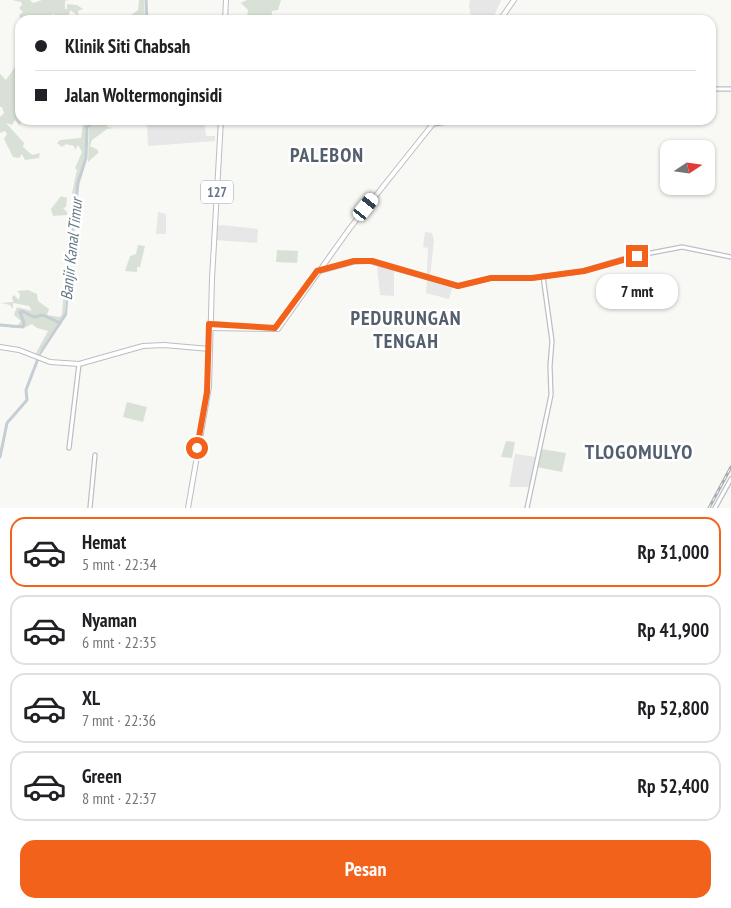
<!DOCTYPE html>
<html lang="id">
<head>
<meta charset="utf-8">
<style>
  body { margin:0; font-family:"PT Sans Narrow",sans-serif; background:#f2f2f2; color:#202124; height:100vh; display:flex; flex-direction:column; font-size:19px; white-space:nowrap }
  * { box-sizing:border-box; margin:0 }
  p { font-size:16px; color:#757577 }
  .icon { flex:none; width:28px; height:28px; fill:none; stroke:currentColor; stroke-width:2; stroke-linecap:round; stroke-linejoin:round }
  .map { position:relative; height:508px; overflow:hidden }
  .sheet { display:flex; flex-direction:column; background:#fff; flex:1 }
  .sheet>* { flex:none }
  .top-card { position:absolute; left:15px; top:15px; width:701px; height:110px; border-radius:15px; box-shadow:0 1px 4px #0004; display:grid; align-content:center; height:110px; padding:0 20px; background:#fff }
  .needle { width:32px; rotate:77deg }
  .controls { position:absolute; left:660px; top:140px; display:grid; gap:10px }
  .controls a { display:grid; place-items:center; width:55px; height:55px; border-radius:10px; background:#fff; box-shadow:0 1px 4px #0004; font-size:25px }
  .end { position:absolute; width:22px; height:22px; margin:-11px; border:6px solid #f3621a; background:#fff; box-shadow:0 0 0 2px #fff }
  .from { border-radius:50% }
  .bubble { position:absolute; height:35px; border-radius:15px; background:#fff; box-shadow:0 1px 4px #0004; font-size:16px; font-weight:700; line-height:35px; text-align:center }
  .car { position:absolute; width:15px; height:30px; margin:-15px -8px; border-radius:6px; box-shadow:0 0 4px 1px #0007; background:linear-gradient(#fff 24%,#345 0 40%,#fff 0 76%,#345 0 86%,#fff 0) }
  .top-card b { display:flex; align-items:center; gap:18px; height:48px; font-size:19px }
  .top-card b+b { border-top:1px solid #e0e0e0 }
  .top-card i { width:12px; height:12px; background:#202124 }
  ul { padding:9px 0 0; list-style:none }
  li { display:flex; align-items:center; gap:15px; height:70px; margin:0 10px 8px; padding:0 10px; border:2px solid #e0e0e0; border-radius:15px }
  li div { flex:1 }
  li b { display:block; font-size:19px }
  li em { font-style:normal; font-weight:700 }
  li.active { border-color:#f3621a }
  li>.icon { width:45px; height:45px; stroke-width:1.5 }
  .button { display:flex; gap:10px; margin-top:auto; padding:10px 20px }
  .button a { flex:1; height:58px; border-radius:15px; background:#f3621a; color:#fff; font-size:20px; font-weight:700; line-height:58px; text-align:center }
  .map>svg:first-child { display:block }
</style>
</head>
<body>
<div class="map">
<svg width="731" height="508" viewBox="0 0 731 508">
  <rect width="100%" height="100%" fill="#f8f8f5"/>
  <!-- built -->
  <g fill="#e6e7e6">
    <path d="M470 0H501L500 3 492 20H472L469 7Z"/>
    <path d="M147 120H204L206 136H215V141L148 146Z"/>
    <path d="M158 212 166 214V234H156Z"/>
    <path d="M221 225 258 229 257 243 216 240 217 226Z"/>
    <path d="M425 232 432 233 434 240 430 277 427 276V270L428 248 423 247Z"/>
    <path d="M377 265 394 270V296L380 295Z"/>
    <path d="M427 280 452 288 449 299 426 293Z"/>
    <path d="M515 454 536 457 530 487H509Z"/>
  </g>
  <!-- green -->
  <g fill="#d9e1d6">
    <path d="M12 0H30L33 3 42 0H68L65 1V9H67V4L77 5 83 9 78 11 79 20H73L77 15 70 10 68 20H61L54 14 43 17V20H21L19 15 23 12 19 8 22 5 21 2Z"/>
    <path d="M139 0H144L145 20H135L131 15 138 10Z"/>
    <path d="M247 0H281L278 10 272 11 271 20H247L248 10 241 3Z"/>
    <path d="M15 67 20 69V78L17 77 16 82 20 83 19 119 21 122 20 126 15 120 12 125 6 123 24 143 23 147 32 155 40 153 39 158 25 160 22 154 19 158 13 157 4 139 7 134 5 131 0 133V117L4 113 2 107H0V74L6 80Z"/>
    <path d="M90 120H92L86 126 85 158 76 196 72 193 77 170 75 168 82 152 78 145 75 150 74 146 66 144 62 147 57 143 60 140 81 138 83 124Z"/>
    <path d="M97 120H109L107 127 114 128 107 129 92 140 90 146 98 150V153L88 162 89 126Z"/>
    <path d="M61 196 67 198 66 207 63 208 67 212V215L53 216 51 209Z"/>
    <path d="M68 237H71L65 312 38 356 36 353 48 331 37 328 32 324 24 328H11V326L18 325 21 321 14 315 17 307 32 311 29 306 13 303V309L10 305 1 303 13 302 12 297 14 295 19 300 20 294 17 291 28 290 37 294 38 301 49 309 47 315 60 317 62 314Z"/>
    <path d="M138 245 145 246 140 267H137V272L125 271 130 256 136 254Z"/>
    <path d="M277 250 298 251 297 263 276 262Z"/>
    <path d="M127 402 147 407 143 422 123 417Z"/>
    <path d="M506 441 515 442 512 458 501 457Z"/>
    <path d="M541 449 566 453 562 472 537 467Z"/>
  </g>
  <!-- water -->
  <path fill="#c4ced4" d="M71 237 73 238 67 315 40 356 39 355 41 350 65 312Z"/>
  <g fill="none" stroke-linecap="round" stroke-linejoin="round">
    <!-- river -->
    <g stroke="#c4ced4" stroke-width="3">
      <path d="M146 0 147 20"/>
      <path d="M72 240 78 183 86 158 87 127 95 120"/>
      <path d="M0 325 23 327 24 323 20 312 22 311 34 317 43 315 60 323"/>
      <path d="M0 457 7 423 27 400 26 390 39 356"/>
    </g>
    <!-- secondary casing -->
    <g stroke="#bcc0c6" stroke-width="5.5">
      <g id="secondary">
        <path d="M711 89H731"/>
        <path d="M433 124 460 120"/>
        <path d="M320 271 353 262 369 261 458 286 491 278H532L584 271 630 257 682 247 731 257"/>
        <path d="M69 448 79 364"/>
        <path d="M90 508 95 455"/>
        <path d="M527 508 551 395 550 366 552 341 543 276"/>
        <path d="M715 508 731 479"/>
      </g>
    </g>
    <!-- primary casing -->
    <g stroke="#bbbec3" stroke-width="6">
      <g id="primary">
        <path d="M225 20 226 0"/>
        <path d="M500 20 514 0"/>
        <path d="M209 324 227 325"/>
        <path d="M210 328 278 329 350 228 436 120"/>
        <path d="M0 347 19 350 50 362 79 364 143 346 164 345 210 349"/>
        <path d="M188 508 209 387 212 279 221 120"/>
      </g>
    </g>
    <!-- secondary -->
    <use href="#secondary" stroke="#fff" stroke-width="3"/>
    <!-- primary -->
    <use href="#primary" stroke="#fff" stroke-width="4"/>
    <!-- rail casing -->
    <g stroke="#a7adb4" stroke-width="3">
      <path id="rail" d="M709 508 731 467"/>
    </g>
    <!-- rail -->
    <use href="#rail" stroke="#fff" stroke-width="1" stroke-dasharray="4" stroke-linecap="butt"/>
  </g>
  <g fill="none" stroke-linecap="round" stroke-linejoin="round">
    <!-- route -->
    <path stroke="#f3621a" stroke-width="6" d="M197 448 207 392 209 324 275 328 317 271 354 261H372L458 286 491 278H532L584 271 637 256"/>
  </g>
  <g text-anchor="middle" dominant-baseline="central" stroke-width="5" stroke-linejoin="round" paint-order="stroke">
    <!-- shield labels -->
    <rect fill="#fff" stroke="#929eac" stroke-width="1" x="201" y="180.5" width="32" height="23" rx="4"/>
    <g font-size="14" font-weight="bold" fill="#647589">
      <text x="217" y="192">127</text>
    </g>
    <!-- water labels -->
    <g font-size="16" font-style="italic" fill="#607784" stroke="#fff">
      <text transform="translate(71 249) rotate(-84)">Banjir Kanal Timur</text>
    </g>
    <!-- district labels -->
    <g font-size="20" font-weight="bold" letter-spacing="1" fill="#535f6d" stroke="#fff">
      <text x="327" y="155">PALEBON</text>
      <text x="406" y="318">PEDURUNGAN<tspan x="406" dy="23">TENGAH</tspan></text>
      <text x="639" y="452">TLOGOMULYO</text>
    </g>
  </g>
</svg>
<div class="controls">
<a><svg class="needle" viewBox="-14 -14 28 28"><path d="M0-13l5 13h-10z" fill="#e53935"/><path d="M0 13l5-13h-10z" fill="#757577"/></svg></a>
</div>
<i class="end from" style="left:197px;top:448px"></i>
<i class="end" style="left:637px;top:256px"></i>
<div class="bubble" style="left:596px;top:274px;width:82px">7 mnt</div>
<i class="car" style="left:366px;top:207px;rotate:38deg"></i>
<div class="top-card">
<b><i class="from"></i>Klinik Siti Chabsah</b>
<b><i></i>Jalan Woltermonginsidi</b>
</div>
</div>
<section class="sheet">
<ul>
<li class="active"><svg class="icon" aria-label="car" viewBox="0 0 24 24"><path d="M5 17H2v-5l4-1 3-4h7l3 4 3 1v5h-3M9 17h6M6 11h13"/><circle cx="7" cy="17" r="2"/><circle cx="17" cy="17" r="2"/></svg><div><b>Hemat</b><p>5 mnt · 22:34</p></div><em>Rp 31,000</em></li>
<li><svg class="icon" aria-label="car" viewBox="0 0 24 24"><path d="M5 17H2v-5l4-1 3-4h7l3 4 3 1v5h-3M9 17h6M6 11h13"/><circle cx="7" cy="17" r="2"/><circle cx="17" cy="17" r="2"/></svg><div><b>Nyaman</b><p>6 mnt · 22:35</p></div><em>Rp 41,900</em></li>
<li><svg class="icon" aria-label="car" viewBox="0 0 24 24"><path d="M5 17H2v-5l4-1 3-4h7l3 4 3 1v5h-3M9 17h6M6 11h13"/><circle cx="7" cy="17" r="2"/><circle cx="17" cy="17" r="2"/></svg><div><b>XL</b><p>7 mnt · 22:36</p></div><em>Rp 52,800</em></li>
<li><svg class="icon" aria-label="car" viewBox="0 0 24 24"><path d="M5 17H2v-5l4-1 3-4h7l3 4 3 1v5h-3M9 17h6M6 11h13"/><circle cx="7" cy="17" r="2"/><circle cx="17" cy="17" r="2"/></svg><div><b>Green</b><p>8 mnt · 22:37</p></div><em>Rp 52,400</em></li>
</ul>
<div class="button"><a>Pesan</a></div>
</section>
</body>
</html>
